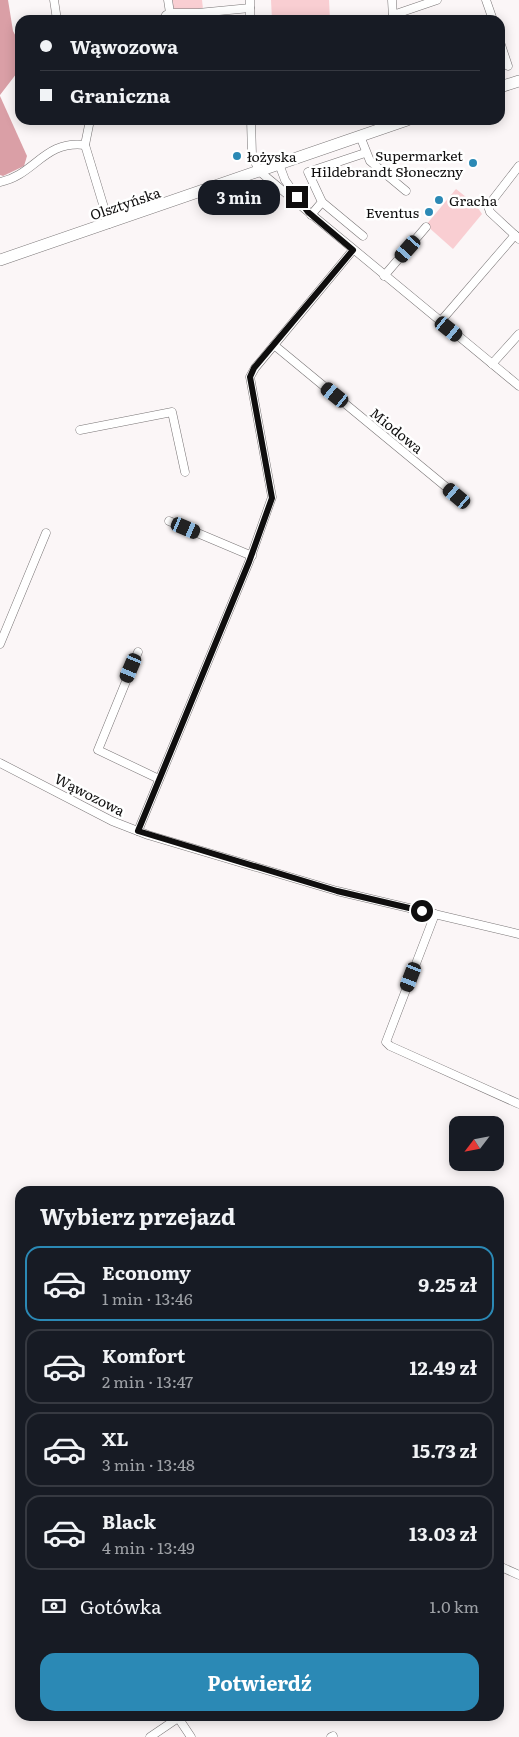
<!DOCTYPE html>
<html lang="pl">
<head>
<meta charset="utf-8">
<style>
  body { margin:0; font-family:Literata,serif; background:#242831; color:#f1f3f6; height:100vh; display:flex; flex-direction:column; font-size:19px; white-space:nowrap }
  * { box-sizing:border-box; margin:0 }
  p { font-size:16px; color:#9ea1a6 }
  .icon { flex:none; width:28px; height:28px; fill:none; stroke:currentColor; stroke-width:2; stroke-linecap:round; stroke-linejoin:round }
  .map { position:relative; flex:1; overflow:hidden }
  .panel { position:absolute; left:15px; top:1186px; width:489px; height:535px; display:flex; flex-direction:column; background:#171b24; border-radius:15px; box-shadow:0 2px 12px #0003 }
  .panel>* { flex:none }
  .guide { position:absolute; left:15px; top:15px; width:490px; height:110px; border-radius:15px; box-shadow:0 2px 12px #0003; display:grid; align-content:center; height:110px; padding:0 25px; background:#171b24 }
  .needle { width:32px; rotate:238deg }
  .fabs { position:absolute; left:449px; top:1116px; display:grid; gap:10px }
  .fabs a { display:grid; place-items:center; width:55px; height:55px; border-radius:10px; background:#171b24; box-shadow:0 2px 12px #0003; font-size:25px }
  .end { position:absolute; width:22px; height:22px; margin:-11px; border:6px solid #0f0e0e; background:#fff; box-shadow:0 0 0 2px #fff }
  .from { border-radius:50% }
  .bubble { position:absolute; height:35px; border-radius:15px; background:#171b24; box-shadow:0 2px 12px #0003; font-size:16px; font-weight:700; line-height:35px; text-align:center }
  .car { position:absolute; width:15px; height:30px; margin:-15px -8px; border-radius:6px; box-shadow:0 0 4px 1px #0007; background:linear-gradient(#222 24%,#8ab4d8 0 40%,#222 0 76%,#8ab4d8 0 86%,#222 0) }
  .guide b { display:flex; align-items:center; gap:18px; height:48px; font-size:19px }
  .guide b+b { border-top:1px solid #363941 }
  .guide i { width:12px; height:12px; background:#f1f3f6 }
  ul { padding:0; list-style:none }
  li { display:flex; align-items:center; gap:15px; height:75px; margin:0 10px 8px; padding:0 15px; border:2px solid #363941; border-radius:15px }
  li div { flex:1 }
  li b { display:block; font-size:19px }
  li em { font-style:normal; font-weight:700 }
  li.on { border-color:#2b89b5 }
  li>.icon { width:45px; height:45px; stroke-width:1.5 }
  h2 { padding:0 25px; font-size:22px; line-height:60px }
  .pay { display:flex; align-items:center; gap:12px; height:55px; padding:0 25px; font-size:19px }
  .pay p { margin-inline-start:auto }
  .cta { display:flex; gap:10px; margin-top:auto; padding:10px 25px }
  .cta a { flex:1; height:58px; border-radius:15px; background:#2b89b5; color:#fff; font-size:20px; font-weight:700; line-height:58px; text-align:center }
  .map>svg:first-child { display:block }
</style>
</head>
<body>
<div class="map">
<svg width="519" height="1737" viewBox="0 0 519 1737">
  <rect width="100%" height="100%" fill="#fbf6f7"/>
  <!-- green -->
  <g fill="#f9ced2">
    <path d="M171 0H202L203 9H174Z"/>
    <path d="M271 0H329L330 20H272Z"/>
    <path d="M456 189 476 205 482 214 453 249 426 225Z"/>
  </g>
  <!-- forest -->
  <g fill="#da9fa6">
    <path d="M0 0H8L13 31 20 44V69L0 95Z"/>
    <path d="M0 96 27 156 24 166 3 176 0 175Z"/>
  </g>
  <g fill="none" stroke-linecap="round" stroke-linejoin="round">
    <!-- street casing -->
    <g stroke="#797576" stroke-width="9">
      <g id="street">
        <path d="M54 0 57 20"/>
        <path d="M168 0 170 13"/>
        <path d="M250 0V20"/>
        <path d="M392 0 393 18"/>
        <path d="M486 0 493 20"/>
        <path d="M393 15 437 0"/>
        <path d="M163 20 166 15 170 13H198L250 8"/>
        <path d="M500 42 508 66"/>
        <path d="M251 120 252 155 259 171 519 386"/>
        <path d="M360 136 370 161 406 191"/>
        <path d="M85 145 109 224"/>
        <path d="M279 164 285 180 301 203"/>
        <path d="M519 166 488 206 490 212 519 239"/>
        <path d="M0 182C35 175 44 140 85 145L90 120"/>
        <path d="M322 202 363 236"/>
        <path d="M311 215 322 202 308 172 365 153"/>
        <path d="M384 276 426 227"/>
        <path d="M440 322 515 235"/>
        <path d="M274 345 457 496"/>
        <path d="M492 364 519 334"/>
        <path d="M80 430 172 412 185 472"/>
        <path d="M169 521 252 556"/>
        <path d="M0 644 46 533"/>
        <path d="M138 652 98 750 159 779"/>
        <path d="M0 763 112 821 148 835 337 891 519 934"/>
        <path d="M138 831 249 562 272 497 250 377 255 368 353 250"/>
        <path d="M435 914 386 1042 390 1046 519 1104"/>
        <path d="M499 1566 519 1575"/>
        <path d="M177 1716 191 1737"/>
        <path d="M150 1737 178 1718"/>
        <path d="M331 1737 333 1736"/>
      </g>
    </g>
    <!-- secondary casing -->
    <g stroke="#797576" stroke-width="12">
      <g id="secondary">
        <path d="M500 87 519 81"/>
        <path d="M0 260 407 120"/>
      </g>
    </g>
    <!-- street -->
    <use href="#street" stroke="#fff" stroke-width="8"/>
    <!-- secondary -->
    <use href="#secondary" stroke="#fff" stroke-width="11"/>
  </g>
  <g fill="none" stroke-linecap="round" stroke-linejoin="round">
    <!-- route -->
    <path stroke="#0f0e0e" stroke-width="6" d="M297 197 308 212 353 250 254 368 250 377 272 498 249 562 138 831 337 891 422 911"/>
  </g>
  <!-- markers -->
  <g fill="#2b89b5" stroke="#fff" stroke-width="2">
    <circle cx="237" cy="156" r="5"/>
    <circle cx="473" cy="163" r="5"/>
    <circle cx="439" cy="200" r="5"/>
    <circle cx="429" cy="212" r="5"/>
  </g>
  <g text-anchor="middle" dominant-baseline="central" stroke-width="5" stroke-linejoin="round" paint-order="stroke">
    <!-- poi labels -->
    <g font-size="14" fill="#0f0e0e" stroke="#fff" text-anchor="end">
      <text x="463" y="155">Supermarket<tspan x="463" dy="16">Hildebrandt Słoneczny</tspan></text>
      <text x="247" y="156" text-anchor="start">łożyska</text>
      <text x="449" y="200" text-anchor="start">Gracha</text>
      <text x="419" y="212">Eventus</text>
    </g>
    <!-- street labels -->
    <g font-size="14" fill="#0f0e0e" stroke="#fff">
      <text transform="translate(125 203) rotate(-19)">Olsztyńska</text>
      <text transform="translate(397 430) rotate(39)">Miodowa</text>
      <text transform="translate(90 794) rotate(27)">Wąwozowa</text>
    </g>
  </g>
</svg>
<div class="fabs">
<a><svg class="needle" viewBox="-14 -14 28 28"><path d="M0-13l5 13h-10z" fill="#e53935"/><path d="M0 13l5-13h-10z" fill="#9ea1a6"/></svg></a>
</div>
<i class="end from" style="left:422px;top:911px"></i>
<i class="end" style="left:297px;top:197px"></i>
<div class="bubble" style="left:198px;top:180px;width:82px">3 min</div>
<i class="car" style="left:408px;top:249px;rotate:221deg"></i>
<i class="car" style="left:449px;top:329px;rotate:129deg"></i>
<i class="car" style="left:335px;top:395px;rotate:309deg"></i>
<i class="car" style="left:457px;top:496px;rotate:310deg"></i>
<i class="car" style="left:186px;top:528px;rotate:113deg"></i>
<i class="car" style="left:131px;top:668px;rotate:203deg"></i>
<i class="car" style="left:411px;top:977px;rotate:201deg"></i>
<div class="guide">
<b><i class="from"></i>Wąwozowa</b>
<b><i></i>Graniczna</b>
</div>
<section class="panel">
<h2>Wybierz przejazd</h2>
<ul>
<li class="on"><svg class="icon" aria-label="car" viewBox="0 0 24 24"><path d="M5 17H2v-5l4-1 3-4h7l3 4 3 1v5h-3M9 17h6M6 11h13"/><circle cx="7" cy="17" r="2"/><circle cx="17" cy="17" r="2"/></svg><div><b>Economy</b><p>1 min · 13:46</p></div><em>9.25 zł</em></li>
<li><svg class="icon" aria-label="car" viewBox="0 0 24 24"><path d="M5 17H2v-5l4-1 3-4h7l3 4 3 1v5h-3M9 17h6M6 11h13"/><circle cx="7" cy="17" r="2"/><circle cx="17" cy="17" r="2"/></svg><div><b>Komfort</b><p>2 min · 13:47</p></div><em>12.49 zł</em></li>
<li><svg class="icon" aria-label="car" viewBox="0 0 24 24"><path d="M5 17H2v-5l4-1 3-4h7l3 4 3 1v5h-3M9 17h6M6 11h13"/><circle cx="7" cy="17" r="2"/><circle cx="17" cy="17" r="2"/></svg><div><b>XL</b><p>3 min · 13:48</p></div><em>15.73 zł</em></li>
<li><svg class="icon" aria-label="car" viewBox="0 0 24 24"><path d="M5 17H2v-5l4-1 3-4h7l3 4 3 1v5h-3M9 17h6M6 11h13"/><circle cx="7" cy="17" r="2"/><circle cx="17" cy="17" r="2"/></svg><div><b>Black</b><p>4 min · 13:49</p></div><em>13.03 zł</em></li>
</ul>
<div class="pay"><svg class="icon" aria-label="cash" viewBox="0 0 24 24"><path d="M3 7h18v10H3z"/><circle cx="12" cy="12" r="2"/></svg>Gotówka<p>1.0 km</p></div>
<div class="cta"><a>Potwierdź</a></div>
</section>
</div>
</body>
</html>
